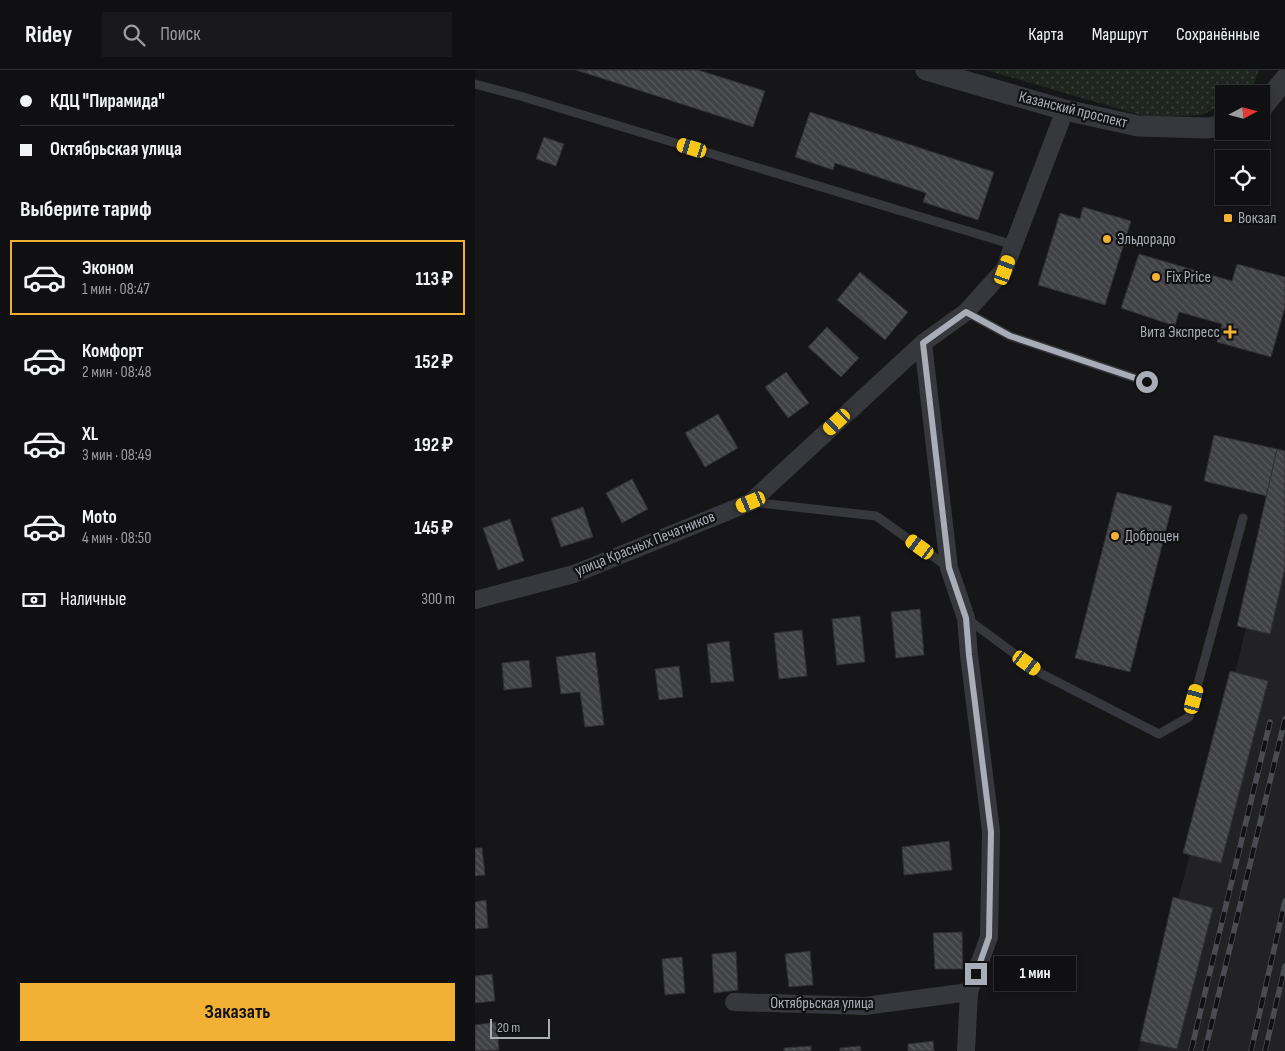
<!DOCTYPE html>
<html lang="ru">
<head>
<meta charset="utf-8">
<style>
  body { margin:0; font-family:"Sofia Sans Condensed",sans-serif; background:#19191b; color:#f1f3f6; height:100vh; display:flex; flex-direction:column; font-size:19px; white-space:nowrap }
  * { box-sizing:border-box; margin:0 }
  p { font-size:16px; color:#9c9d9f }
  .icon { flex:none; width:28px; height:28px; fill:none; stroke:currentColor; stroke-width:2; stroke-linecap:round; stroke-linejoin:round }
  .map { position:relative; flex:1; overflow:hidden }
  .panel { display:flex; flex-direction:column; background:#101012; width:475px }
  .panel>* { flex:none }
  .banner { display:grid; align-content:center; height:110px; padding:0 20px; background:#101012 }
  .needle { width:32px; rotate:83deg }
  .controls { position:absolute; left:740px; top:15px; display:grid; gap:10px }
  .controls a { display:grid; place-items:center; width:55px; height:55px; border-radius:0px; background:#101012; box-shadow:0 2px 8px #0003,0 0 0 1px #303032; font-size:25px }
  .scale { position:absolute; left:15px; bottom:12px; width:60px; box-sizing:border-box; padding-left:5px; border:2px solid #a8adb8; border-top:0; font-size:14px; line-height:18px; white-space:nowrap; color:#a8adb8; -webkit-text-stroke:4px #111113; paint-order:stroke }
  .end { position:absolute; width:22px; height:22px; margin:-11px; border:6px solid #a8adb8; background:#111; box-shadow:0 0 0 2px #111 }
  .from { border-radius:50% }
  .bubble { position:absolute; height:35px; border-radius:0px; background:#101012; box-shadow:0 2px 8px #0003,0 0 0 1px #303032; font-size:16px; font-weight:700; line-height:35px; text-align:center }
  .car { position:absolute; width:15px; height:30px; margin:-15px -8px; border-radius:6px; box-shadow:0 0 4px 1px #0007; background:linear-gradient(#f5c518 24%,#345 0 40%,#f5c518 0 76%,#345 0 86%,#f5c518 0) }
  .banner b { display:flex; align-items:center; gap:18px; height:48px; font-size:19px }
  .banner b+b { border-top:1px solid #303032 }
  .banner i { width:12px; height:12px; background:#f1f3f6 }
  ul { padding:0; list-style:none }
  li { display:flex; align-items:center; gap:15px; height:75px; margin:0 10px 8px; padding:0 10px; border:2px solid transparent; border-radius:0px }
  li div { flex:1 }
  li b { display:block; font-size:19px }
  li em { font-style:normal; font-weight:700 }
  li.active { border-color:#f2b134 }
  li>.icon { width:45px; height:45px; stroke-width:1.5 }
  h2 { padding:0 20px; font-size:22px; line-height:60px }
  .pay { display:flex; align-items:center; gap:12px; height:55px; padding:0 20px; font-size:19px }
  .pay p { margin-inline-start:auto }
  .cta { display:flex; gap:10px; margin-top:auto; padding:10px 20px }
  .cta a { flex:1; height:58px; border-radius:0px; background:#f2b134; color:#111; font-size:20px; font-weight:700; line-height:58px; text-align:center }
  header { display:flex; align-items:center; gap:30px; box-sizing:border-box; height:70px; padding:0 25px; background:#101012; border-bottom:1px solid #303032 }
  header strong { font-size:24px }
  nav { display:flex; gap:28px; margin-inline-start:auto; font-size:18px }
  .search { width:350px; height:45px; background:#19191b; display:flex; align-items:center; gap:12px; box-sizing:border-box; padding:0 18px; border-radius:0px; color:#9c9d9f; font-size:19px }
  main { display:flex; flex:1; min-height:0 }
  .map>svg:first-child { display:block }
</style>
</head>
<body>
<header>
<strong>Ridey</strong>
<div class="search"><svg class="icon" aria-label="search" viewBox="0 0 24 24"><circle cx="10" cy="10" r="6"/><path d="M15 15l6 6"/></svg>Поиск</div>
<nav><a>Карта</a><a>Маршрут</a><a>Сохранённые</a></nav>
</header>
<main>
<section class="panel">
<div class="banner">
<b><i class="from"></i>КДЦ &quot;Пирамида&quot;</b>
<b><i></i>Октябрьская улица</b>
</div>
<h2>Выберите тариф</h2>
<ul>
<li class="active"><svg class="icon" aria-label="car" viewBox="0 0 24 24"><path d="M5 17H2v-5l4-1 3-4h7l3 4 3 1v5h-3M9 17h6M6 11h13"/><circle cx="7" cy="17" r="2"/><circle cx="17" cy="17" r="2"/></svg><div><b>Эконом</b><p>1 мин · 08:47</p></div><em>113 ₽</em></li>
<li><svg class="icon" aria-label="car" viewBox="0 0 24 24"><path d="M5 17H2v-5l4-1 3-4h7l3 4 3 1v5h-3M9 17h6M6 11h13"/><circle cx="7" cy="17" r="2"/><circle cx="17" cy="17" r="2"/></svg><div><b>Комфорт</b><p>2 мин · 08:48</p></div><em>152 ₽</em></li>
<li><svg class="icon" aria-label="car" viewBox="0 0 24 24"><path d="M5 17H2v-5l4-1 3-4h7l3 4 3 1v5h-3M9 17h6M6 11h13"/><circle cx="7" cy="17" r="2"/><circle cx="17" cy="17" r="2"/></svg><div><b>XL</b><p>3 мин · 08:49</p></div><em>192 ₽</em></li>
<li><svg class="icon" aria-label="car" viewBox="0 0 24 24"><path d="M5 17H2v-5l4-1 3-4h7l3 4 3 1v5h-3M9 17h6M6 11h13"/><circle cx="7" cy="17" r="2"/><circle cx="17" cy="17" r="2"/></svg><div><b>Moto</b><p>4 мин · 08:50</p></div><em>145 ₽</em></li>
</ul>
<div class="pay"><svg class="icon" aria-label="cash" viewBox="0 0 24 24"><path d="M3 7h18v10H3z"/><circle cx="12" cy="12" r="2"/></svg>Наличные<p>300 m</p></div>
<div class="cta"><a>Заказать</a></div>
</section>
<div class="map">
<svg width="810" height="981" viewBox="0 0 810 981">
  <defs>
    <pattern id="park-dots" width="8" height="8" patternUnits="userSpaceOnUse" patternTransform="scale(1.25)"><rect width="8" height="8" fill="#1e261f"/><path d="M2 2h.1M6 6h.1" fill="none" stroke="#3c433d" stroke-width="1.8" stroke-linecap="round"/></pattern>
    <pattern id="building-back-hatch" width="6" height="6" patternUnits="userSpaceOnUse" patternTransform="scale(1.25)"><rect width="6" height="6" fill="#404145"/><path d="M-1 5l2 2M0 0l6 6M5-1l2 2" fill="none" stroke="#595a5e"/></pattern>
  </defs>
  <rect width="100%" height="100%" fill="#161618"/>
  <!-- built -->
  <path fill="#222225" d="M810 397V981H663L729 731Z"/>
  <!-- park -->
  <path fill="url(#park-dots)" d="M511 0H784L777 20 770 24H749V34L727 45 672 47Z"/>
  <!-- building -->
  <g fill="url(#building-back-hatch)" stroke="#303034">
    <path d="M101 0H223L290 21 278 57Z"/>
    <path d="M335 42 519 102 503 150 448 132 451 123 360 93 358 100 320 87Z"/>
    <path d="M69 67 89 74 81 96 61 89Z"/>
    <path d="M608 137 656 151 630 235 563 215 585 143 605 149Z"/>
    <path d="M664 184 757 211 762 194 810 207V237L796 287 742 272 747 254 704 242 700 256 646 238Z"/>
    <path d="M385 202 433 242 410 270 362 230Z"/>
    <path d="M352 257 384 288 366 307 333 277Z"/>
    <path d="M311 302 334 333 313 348 290 317Z"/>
    <path d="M243 344 263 378 230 397 210 363Z"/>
    <path d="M739 365 802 379 792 426 729 411Z"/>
    <path d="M802 379 810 381V498L795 564 762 556Z"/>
    <path d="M157 409 173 439 147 453 131 423Z"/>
    <path d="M642 422 697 436 655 602 600 588Z"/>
    <path d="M108 437 118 467 86 477 76 448Z"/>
    <path d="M35 449 49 491 23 500 8 458Z"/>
    <path d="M445 539 449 585 421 588 416 542Z"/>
    <path d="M385 546 390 592 362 595 357 549Z"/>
    <path d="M327 560 332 606 304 609 299 563Z"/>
    <path d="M254 571 259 611 236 613 232 574Z"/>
    <path d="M120 582 129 655 110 657 105 622 86 624 81 587Z"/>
    <path d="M54 590 57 617 29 620 27 593Z"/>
    <path d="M204 596 208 627 184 630 180 599Z"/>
    <path d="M755 601 793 611 746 793 708 783Z"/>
    <path d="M474 771 477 800 429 805 427 777Z"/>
    <path d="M0 778H7L10 805 0 806Z"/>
    <path d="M698 827 738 838 702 979 665 971Z"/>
    <path d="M11 830 13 858 0 859V832Z"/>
    <path d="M487 862 488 899H460L458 863Z"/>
    <path d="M335 881 338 915 314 917 310 884Z"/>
    <path d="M261 882 263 920 239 923 237 884Z"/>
    <path d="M207 887 210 923 190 925 187 889Z"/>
    <path d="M17 904 20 931 0 933V906Z"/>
    <path d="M22 952 24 980 0 981V955Z"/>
    <path d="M458 971 459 981H433V974Z"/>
    <path d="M336 976V981H309V978Z"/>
    <path d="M385 976 386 981H365V978Z"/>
  </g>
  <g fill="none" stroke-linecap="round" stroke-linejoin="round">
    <!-- service -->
    <g stroke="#37383d" stroke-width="9">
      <path d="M0 14 45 26 539 175"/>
      <path d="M491 242 535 266 672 312"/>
      <path d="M276 432 401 446 473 497"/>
      <path d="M491 548 567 604 684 664 714 647 768 448"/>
    </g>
    <!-- minor -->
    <g stroke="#37383d" stroke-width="18">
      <path d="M0 530 99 504 276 432 448 273 491 242 529 200 590 40"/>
      <path d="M259 932 390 936 494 922 514 867 516 761 494 585 491 548 474 498 448 273"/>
      <path d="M491 981 494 922"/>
    </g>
    <!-- tertiary -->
    <g stroke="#37383d" stroke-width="21">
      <path d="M451 0 590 40 663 56 733 58 749 55"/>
      <path d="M786 39 810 9"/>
    </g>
    <!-- rail casing -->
    <g stroke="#4a4c52" stroke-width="5.5">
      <g id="rail">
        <path d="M716 981 795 652"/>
        <path d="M730 981 810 649"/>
        <path d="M776 981 810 831"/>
        <path d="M790 981 810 896"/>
      </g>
    </g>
    <!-- rail -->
    <use href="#rail" stroke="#111113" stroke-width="4" stroke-dasharray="11" stroke-linecap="butt"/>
  </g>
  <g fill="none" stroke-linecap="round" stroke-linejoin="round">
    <!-- route -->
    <path stroke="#a8adb8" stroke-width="6" d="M501 904 514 867 516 762 494 585 491 548 474 498 448 273 491 242 535 266 672 312"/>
  </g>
  <!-- markers -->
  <g fill="#f2b134" stroke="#111113" stroke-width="2">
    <rect x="748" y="143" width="10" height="10" rx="2.5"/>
    <circle cx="632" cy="169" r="5"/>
    <circle cx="681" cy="207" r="5"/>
    <path d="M752.5 254.5h5v5h5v5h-5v5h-5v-5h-5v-5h5z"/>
    <circle cx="640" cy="466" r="5"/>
  </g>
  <g text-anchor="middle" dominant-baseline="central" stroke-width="4.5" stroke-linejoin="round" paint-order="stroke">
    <!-- street labels -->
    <g font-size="16" fill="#a8adb8" stroke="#111113">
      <text transform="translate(598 40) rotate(14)">Казанский проспект</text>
      <text transform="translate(170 474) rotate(-22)">улица Красных Печатников</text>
      <text x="347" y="933">Октябрьская улица</text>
    </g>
    <!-- poi labels -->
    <g font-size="16" fill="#a8adb8" stroke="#111113" text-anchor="start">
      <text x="763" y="148">Вокзал</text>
      <text x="642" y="169">Эльдорадо</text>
      <text x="691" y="207">Fix Price</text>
      <text x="745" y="262" text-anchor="end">Вита Экспресс</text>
      <text x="650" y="466">Доброцен</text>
    </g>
  </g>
</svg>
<div class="controls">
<a><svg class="needle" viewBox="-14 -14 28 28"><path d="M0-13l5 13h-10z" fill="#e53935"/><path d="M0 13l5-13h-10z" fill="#9c9d9f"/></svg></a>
<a><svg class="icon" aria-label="locate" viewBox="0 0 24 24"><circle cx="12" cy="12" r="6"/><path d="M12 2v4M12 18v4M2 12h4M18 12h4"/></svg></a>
</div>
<div class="scale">20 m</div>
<i class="end from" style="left:672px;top:312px"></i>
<i class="end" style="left:501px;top:904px"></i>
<div class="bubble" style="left:519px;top:886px;width:82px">1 мин</div>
<i class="car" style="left:217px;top:78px;rotate:287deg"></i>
<i class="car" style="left:530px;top:200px;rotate:20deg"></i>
<i class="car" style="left:362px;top:352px;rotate:227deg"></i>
<i class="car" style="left:276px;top:432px;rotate:248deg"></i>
<i class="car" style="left:445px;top:477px;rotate:306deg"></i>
<i class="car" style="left:552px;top:593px;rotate:126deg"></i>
<i class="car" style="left:719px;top:629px;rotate:15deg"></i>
</div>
</main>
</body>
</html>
